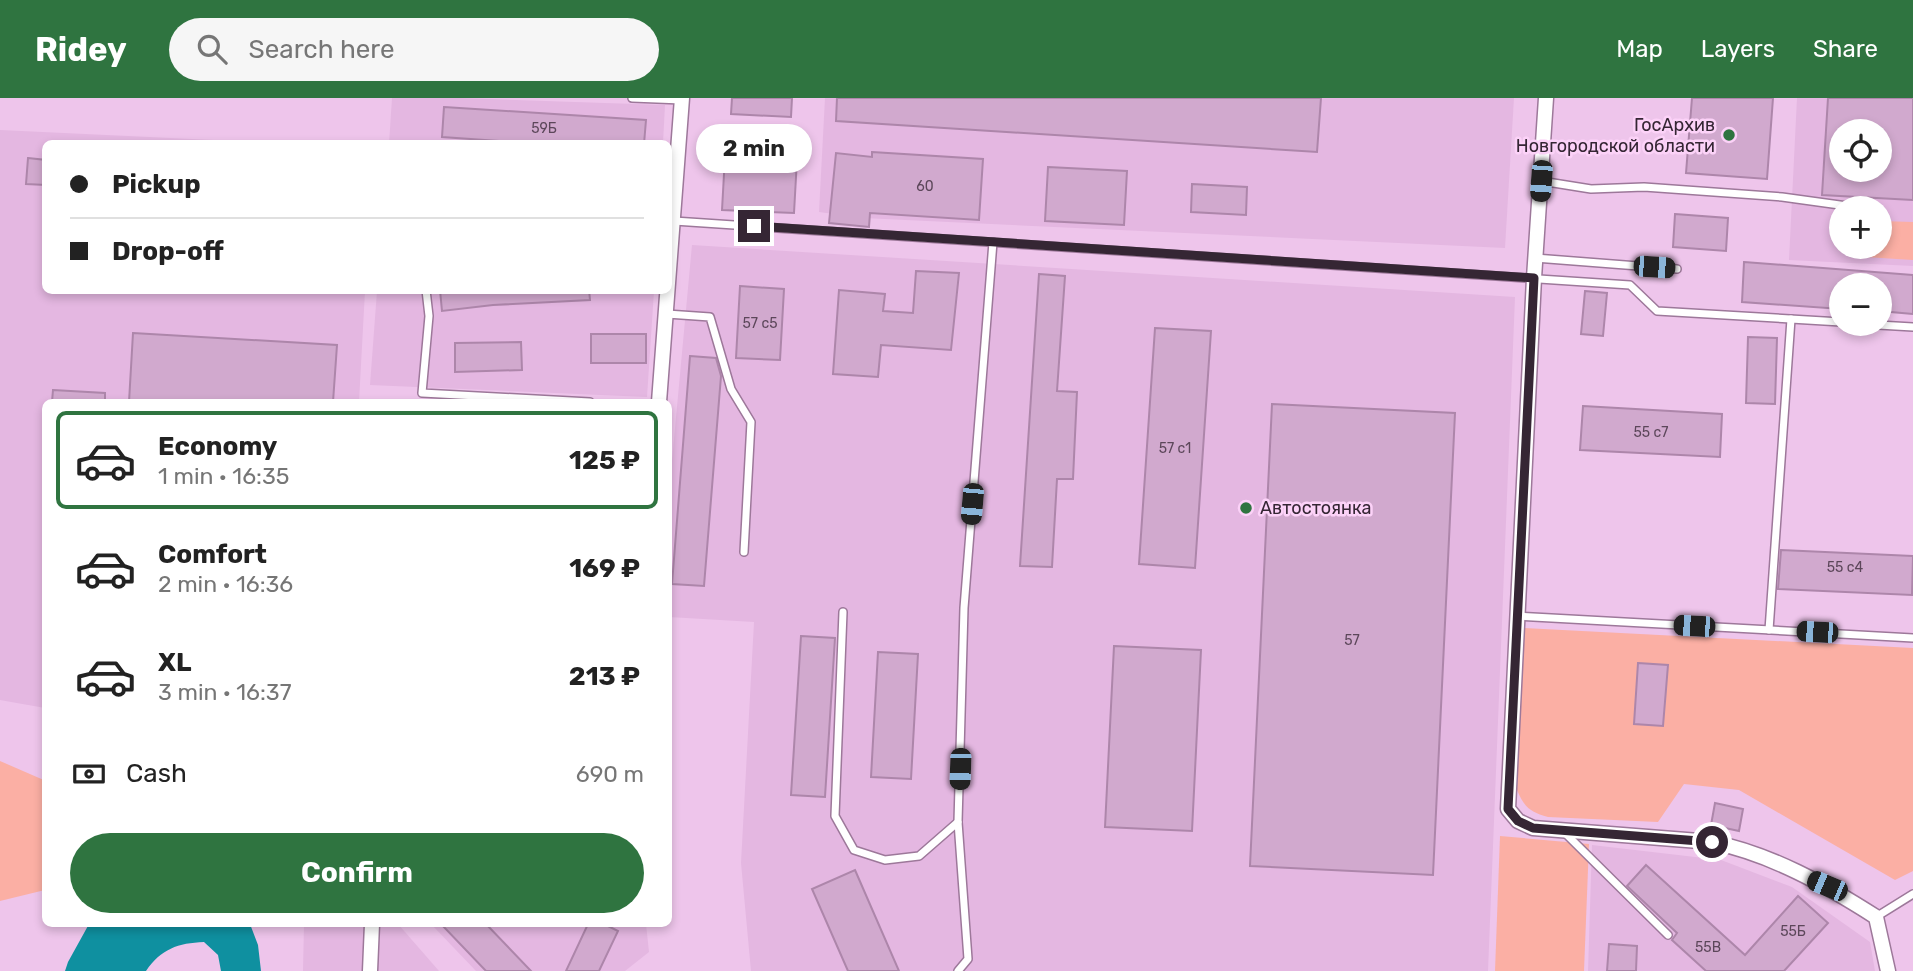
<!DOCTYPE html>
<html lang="en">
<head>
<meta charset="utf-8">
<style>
  body { margin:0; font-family:Rubik,sans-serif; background:#f6f6f6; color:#222; height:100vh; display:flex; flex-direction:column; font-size:26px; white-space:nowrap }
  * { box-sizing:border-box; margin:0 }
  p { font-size:23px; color:#767676 }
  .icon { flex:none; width:38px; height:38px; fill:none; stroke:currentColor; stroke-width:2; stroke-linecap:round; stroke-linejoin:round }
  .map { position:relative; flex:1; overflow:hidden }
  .panel { position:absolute; left:42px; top:301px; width:630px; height:528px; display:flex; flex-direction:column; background:#fff; border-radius:10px; box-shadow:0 4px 10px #0003 }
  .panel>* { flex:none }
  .hud { position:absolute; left:42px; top:42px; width:630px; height:154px; border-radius:10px; box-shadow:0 4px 10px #0003; display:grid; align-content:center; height:154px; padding:0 28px; background:#fff }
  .controls { position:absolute; left:1829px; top:21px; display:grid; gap:14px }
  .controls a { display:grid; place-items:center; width:63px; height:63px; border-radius:50%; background:#fff; box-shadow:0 4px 10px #0003; font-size:35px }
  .end { position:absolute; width:32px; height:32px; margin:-16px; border:9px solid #352634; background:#fff; box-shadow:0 0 0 4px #fff }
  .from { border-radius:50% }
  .bubble { position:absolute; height:49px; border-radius:24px; background:#fff; box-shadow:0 4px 10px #0003; font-size:23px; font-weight:700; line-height:49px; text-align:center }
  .car { position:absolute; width:21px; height:42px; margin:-21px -10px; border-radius:9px; box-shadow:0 0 5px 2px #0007; background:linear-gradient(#222 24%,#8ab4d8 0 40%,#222 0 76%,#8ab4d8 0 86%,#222 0) }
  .hud b { display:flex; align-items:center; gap:24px; height:66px; font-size:26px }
  .hud b+b { border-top:2px solid #e0e0e0 }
  .hud i { width:18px; height:18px; background:#222 }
  ul { padding:12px 0 0; list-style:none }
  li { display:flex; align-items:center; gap:21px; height:98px; margin:0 14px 10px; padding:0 14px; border:4px solid transparent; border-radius:10px }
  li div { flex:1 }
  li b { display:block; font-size:26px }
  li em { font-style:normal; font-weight:700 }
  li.active { border-color:#2f7440 }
  li>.icon { width:63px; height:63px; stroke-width:1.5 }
  .pay { display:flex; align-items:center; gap:18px; height:77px; padding:0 28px; font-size:26px }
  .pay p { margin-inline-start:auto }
  .primary-button { display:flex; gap:14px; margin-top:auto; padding:14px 28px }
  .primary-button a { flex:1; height:80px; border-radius:42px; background:#2f7440; color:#fff; font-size:28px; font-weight:700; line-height:80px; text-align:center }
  header { display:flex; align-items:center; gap:42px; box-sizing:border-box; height:98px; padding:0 35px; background:#2f7440; color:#fff }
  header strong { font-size:33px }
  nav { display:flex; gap:38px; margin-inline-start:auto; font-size:24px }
  .search { width:490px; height:63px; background:#f6f6f6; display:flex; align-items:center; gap:18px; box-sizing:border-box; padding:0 24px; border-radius:38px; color:#767676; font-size:26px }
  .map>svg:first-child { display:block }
</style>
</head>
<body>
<header>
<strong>Ridey</strong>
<div class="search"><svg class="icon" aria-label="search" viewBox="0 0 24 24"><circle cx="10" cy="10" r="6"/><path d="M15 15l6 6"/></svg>Search here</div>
<nav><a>Map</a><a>Layers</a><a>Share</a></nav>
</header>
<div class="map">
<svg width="1913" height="873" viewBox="0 0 1913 873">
  <rect width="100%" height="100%" fill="#eec5eb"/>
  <!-- built -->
  <g fill="#e4b7e1" fill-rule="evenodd">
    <path d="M392 0H460L665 7 663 45 389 46Z"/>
    <path d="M825 0H1514L1505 150 863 120 819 114Z"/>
    <path d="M1797 0H1913V168L1789 162ZM1841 33H1880V72H1841ZM1841 110H1880V149H1841Z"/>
    <path d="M0 32 280 45 46 46V192L365 193 359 304H46L45 610 0 602Z"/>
    <path d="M692 147 1515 199 1488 873H751L741 765 754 524 669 519V395Z"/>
    <path d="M377 193H654L647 299 370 287Z"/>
    <path d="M1592 747 1721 762 1792 789 1870 844 1875 873H1588Z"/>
    <path d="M304 826H398L439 873H303Z"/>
    <path d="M431 826H646L649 854 625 873H476Z"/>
  </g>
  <!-- green -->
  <g fill="#fbafa4">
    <path d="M1880 123 1913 124V162L1849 158 1850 149H1880Z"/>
    <path d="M1524 530 1913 550V773L1895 782 1739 692 1684 686 1658 724 1548 719C1530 714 1524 709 1517 692Z"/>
    <path d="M0 663 46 683 45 792 0 803Z"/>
    <path d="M1500 738 1589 746 1584 873H1495Z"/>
  </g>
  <!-- water -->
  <path fill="#0f90a0" d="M89 826H250L258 847 261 873H221L218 857 204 844C178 845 161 851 146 873H65L68 864Z"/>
  <!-- building -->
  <g fill="#d1a9ce" stroke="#ad86aa" stroke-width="2" fill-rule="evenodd">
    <path d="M732 0H792L791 19 731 16Z"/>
    <path d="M837 0H1321L1317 54 836 23Z"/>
    <path d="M1692 0H1773L1767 81 1686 75Z"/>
    <path d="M1828 0H1913V102L1822 97ZM1841 33H1880V72H1841Z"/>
    <path d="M444 9 646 22 644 46H541L442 39Z"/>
    <path d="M726 40 798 43 794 115 722 112Z"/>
    <path d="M872 54 983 61 979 122 870 115 869 129 829 125 836 55 872 59Z"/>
    <path d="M28 60 46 62V87L26 86Z"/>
    <path d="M1048 69 1127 73 1124 127 1045 123Z"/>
    <path d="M1192 86 1247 89 1246 117 1191 114Z"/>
    <path d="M1675 116 1728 120 1726 153 1673 149Z"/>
    <path d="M1744 164 1913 177V216L1880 213V187H1841V211L1742 204Z"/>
    <path d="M916 173 959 175 951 252 881 247 878 279 833 276 839 192 885 196 883 213 913 215Z"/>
    <path d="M1039 176 1065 178 1057 293 1077 294 1073 381H1057L1052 469 1020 468Z"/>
    <path d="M740 188 784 191 780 262 736 260Z"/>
    <path d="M440 192H589L590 202 493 207 442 213Z"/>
    <path d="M1585 193 1607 195 1603 238 1581 236Z"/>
    <path d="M1155 230 1211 233 1195 470 1139 466Z"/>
    <path d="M133 235 337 247 333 304H129Z"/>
    <rect x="591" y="236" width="55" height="29"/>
    <path d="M1748 239 1777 240 1775 306 1746 305Z"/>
    <path d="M521 244 522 272 455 274V245Z"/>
    <path d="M690 258 716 260 721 278 704 488 672 486Z"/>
    <path d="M53 292 105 295V304H52Z"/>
    <path d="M1272 306 1455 315 1433 777 1250 768Z"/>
    <path d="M1583 308 1722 316 1720 359 1580 352Z"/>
    <path d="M1781 452 1913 458 1912 497 1778 491Z"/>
    <path d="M801 538 835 540 825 699 791 697Z"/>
    <path d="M1114 548 1201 552 1192 733 1105 729Z"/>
    <path d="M878 554 918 556 911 681 871 679Z"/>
    <path d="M1638 565 1668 567 1663 628 1634 626Z"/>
    <path d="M1715 705 1743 711 1739 733 1711 727Z"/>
    <path d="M1646 767 1745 857 1798 798 1828 825 1784 873H1706L1672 842 1677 835 1627 788Z"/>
    <path d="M855 772 899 873H848L812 791Z"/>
    <path d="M441 826H486L531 873H486Z"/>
    <path d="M588 826H604L618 833 599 873H566Z"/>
    <path d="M1609 846 1637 848 1636 873H1607Z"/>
  </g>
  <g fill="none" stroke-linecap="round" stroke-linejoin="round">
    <!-- service casing -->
    <g stroke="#9d789a" stroke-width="10">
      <g id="service">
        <path d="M632 0 682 2"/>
        <path d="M1541 83 1591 91 1644 89 1782 99 1847 108"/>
        <path d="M674 123 1630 187 1657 213 1841 224"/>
        <path d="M1535 160 1677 171"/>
        <path d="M426 192 429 218 422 295 590 304"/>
        <path d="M667 216 710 219 731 291 751 324 744 454"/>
        <path d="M1861 226 1913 229"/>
        <path d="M843 514 835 718 854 752 885 762 919 758 958 724"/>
        <path d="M1517 518 1913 540"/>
        <path d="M1769 532 1791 221"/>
        <path d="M1564 734 1668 837"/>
        <path d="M1876 819 1913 796"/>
        <path d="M958 873 968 861 958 724 964 510 993 144"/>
      </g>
    </g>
    <!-- minor casing -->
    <g stroke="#9d789a" stroke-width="17">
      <g id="minor">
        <path d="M1546 0 1534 180 1508 711 1518 723 1533 730 1712 744C1771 756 1826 787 1876 819L1888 873"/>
        <path d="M659 304 682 0"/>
        <path d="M370 873 372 826"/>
      </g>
    </g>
    <!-- service -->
    <use href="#service" stroke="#fff" stroke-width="7"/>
    <!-- minor -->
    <use href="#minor" stroke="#fff" stroke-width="14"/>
  </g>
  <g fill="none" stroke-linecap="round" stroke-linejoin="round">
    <!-- route -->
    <path stroke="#352634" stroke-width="9" d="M754 128 1534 180 1508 711 1518 723 1533 730 1712 744"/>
  </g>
  <!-- markers -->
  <g fill="#2f7440" stroke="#fcd2f8" stroke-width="2.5">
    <circle cx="1729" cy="37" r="7"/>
    <circle cx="1246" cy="410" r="7"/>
  </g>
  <g text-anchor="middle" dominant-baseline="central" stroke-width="5" stroke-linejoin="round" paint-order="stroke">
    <!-- number labels -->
    <g font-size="14" fill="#5c475a">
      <text x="544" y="30">59Б</text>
      <text x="925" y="88">60</text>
      <text x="760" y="225">57 с5</text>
      <text x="1651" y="334">55 с7</text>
      <text x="1175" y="350">57 с1</text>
      <text x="1845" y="469">55 с4</text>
      <text x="1352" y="542">57</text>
      <text x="1793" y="833">55Б</text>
      <text x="1708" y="849">55В</text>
    </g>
    <!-- poi labels -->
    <g font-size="18" fill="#352634" stroke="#fcd2f8" text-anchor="end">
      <text x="1715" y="27">ГосАрхив<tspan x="1715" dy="21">Новгородской области</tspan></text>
      <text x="1260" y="410" text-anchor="start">Автостоянка</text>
    </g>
  </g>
</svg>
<div class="controls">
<a><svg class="icon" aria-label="locate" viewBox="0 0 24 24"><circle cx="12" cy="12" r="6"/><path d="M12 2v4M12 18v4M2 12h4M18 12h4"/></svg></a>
<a>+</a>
<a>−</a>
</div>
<i class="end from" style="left:1712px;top:744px"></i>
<i class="end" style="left:754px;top:128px"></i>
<div class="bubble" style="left:696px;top:26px;width:116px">2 min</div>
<i class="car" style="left:1541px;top:83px;rotate:184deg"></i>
<i class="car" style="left:1654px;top:169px;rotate:94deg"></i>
<i class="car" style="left:972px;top:406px;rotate:185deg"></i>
<i class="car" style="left:1694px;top:528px;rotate:273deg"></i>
<i class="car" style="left:1817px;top:534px;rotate:273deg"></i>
<i class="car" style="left:960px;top:671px;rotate:182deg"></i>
<i class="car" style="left:1827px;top:788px;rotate:293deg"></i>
<div class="hud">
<b><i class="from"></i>Pickup</b>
<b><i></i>Drop-off</b>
</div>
<section class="panel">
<ul>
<li class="active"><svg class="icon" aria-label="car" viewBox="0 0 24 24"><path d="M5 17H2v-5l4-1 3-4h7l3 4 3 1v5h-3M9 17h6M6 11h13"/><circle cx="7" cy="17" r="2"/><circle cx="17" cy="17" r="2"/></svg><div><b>Economy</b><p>1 min · 16:35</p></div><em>125 ₽</em></li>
<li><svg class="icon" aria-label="car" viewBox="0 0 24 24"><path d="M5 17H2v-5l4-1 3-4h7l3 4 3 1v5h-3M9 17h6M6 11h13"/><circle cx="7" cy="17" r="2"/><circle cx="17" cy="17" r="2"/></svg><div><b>Comfort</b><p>2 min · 16:36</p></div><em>169 ₽</em></li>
<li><svg class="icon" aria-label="car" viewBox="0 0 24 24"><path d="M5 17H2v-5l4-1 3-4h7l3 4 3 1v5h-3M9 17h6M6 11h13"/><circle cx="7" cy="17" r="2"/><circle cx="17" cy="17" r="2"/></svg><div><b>XL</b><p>3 min · 16:37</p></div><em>213 ₽</em></li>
</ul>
<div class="pay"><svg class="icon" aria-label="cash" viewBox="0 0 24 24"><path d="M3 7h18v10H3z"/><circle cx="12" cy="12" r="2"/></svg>Cash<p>690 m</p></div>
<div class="primary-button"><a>Confirm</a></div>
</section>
</div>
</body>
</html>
